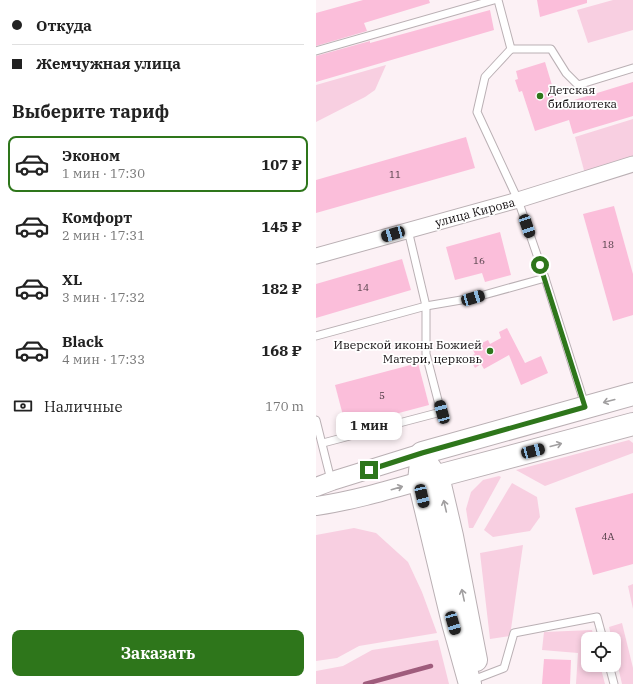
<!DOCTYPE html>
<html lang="ru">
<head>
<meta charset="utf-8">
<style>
  body { margin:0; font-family:"IBM Plex Serif",serif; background:#f6f6f6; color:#222; height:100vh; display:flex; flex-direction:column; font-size:15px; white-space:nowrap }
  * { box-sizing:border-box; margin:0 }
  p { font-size:13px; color:#767676 }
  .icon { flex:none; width:22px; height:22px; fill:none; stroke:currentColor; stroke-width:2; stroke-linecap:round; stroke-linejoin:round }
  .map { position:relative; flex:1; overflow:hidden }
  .sheet { display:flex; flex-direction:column; background:#fff; width:316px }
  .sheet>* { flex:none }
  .hud { display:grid; align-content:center; height:88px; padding:0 12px; background:#fff }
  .fabs { position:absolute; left:265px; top:632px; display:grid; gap:8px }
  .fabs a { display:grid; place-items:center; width:40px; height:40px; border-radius:8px; background:#fff; box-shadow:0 2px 6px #0003; font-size:20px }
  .end { position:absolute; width:18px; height:18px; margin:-9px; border:5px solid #2e761b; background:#fff; box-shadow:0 0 0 2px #fff }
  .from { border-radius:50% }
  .bubble { position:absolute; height:28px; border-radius:8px; background:#fff; box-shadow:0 2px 6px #0003; font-size:13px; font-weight:800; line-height:28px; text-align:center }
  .car { position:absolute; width:12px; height:24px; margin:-12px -6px; border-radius:5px; box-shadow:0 0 3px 1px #0007; background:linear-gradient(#222 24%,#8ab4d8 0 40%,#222 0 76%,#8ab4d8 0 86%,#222 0) }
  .hud b { display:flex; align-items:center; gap:14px; height:38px; font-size:15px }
  .hud b+b { border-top:1px solid #e0e0e0 }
  .hud i { width:10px; height:10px; background:#222 }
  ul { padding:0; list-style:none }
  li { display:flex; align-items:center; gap:12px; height:56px; margin:0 8px 6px; padding:0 4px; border:2px solid transparent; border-radius:8px }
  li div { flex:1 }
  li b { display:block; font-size:15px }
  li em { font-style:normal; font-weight:800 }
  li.active { border-color:#2e761b }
  li>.icon { width:36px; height:36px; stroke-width:1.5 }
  h2 { padding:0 12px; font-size:18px; line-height:48px }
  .pay { display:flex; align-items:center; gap:10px; height:44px; padding:0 12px; font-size:15px }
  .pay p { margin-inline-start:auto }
  .button { display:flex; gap:8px; margin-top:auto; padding:8px 12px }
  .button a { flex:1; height:46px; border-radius:8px; background:#2e761b; color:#fff; font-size:16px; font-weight:800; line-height:46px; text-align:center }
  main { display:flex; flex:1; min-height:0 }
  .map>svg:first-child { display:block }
</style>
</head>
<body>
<main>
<section class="sheet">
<div class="hud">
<b><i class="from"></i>Откуда</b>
<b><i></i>Жемчужная улица</b>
</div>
<h2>Выберите тариф</h2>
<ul>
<li class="active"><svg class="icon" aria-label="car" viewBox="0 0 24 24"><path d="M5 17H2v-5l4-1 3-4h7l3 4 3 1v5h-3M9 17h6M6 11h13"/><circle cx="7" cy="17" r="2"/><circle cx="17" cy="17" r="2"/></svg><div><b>Эконом</b><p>1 мин · 17:30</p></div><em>107 ₽</em></li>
<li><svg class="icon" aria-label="car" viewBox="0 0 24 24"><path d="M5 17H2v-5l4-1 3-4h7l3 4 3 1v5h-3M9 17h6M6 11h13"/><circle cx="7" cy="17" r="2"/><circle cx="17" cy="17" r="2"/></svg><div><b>Комфорт</b><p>2 мин · 17:31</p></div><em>145 ₽</em></li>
<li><svg class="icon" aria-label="car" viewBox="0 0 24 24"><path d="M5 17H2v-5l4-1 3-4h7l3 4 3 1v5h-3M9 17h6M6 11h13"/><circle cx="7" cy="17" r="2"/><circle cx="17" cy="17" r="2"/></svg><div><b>XL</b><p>3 мин · 17:32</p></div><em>182 ₽</em></li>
<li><svg class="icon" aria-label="car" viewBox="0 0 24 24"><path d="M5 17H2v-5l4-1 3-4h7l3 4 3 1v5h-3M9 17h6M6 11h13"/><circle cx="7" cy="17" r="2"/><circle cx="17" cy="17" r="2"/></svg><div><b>Black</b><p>4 мин · 17:33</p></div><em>168 ₽</em></li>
</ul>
<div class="pay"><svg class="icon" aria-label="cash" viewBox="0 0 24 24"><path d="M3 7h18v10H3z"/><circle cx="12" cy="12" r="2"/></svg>Наличные<p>170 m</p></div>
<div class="button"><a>Заказать</a></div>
</section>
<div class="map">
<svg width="317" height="684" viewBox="0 0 317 684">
  <rect width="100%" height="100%" fill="#fcf1f5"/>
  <!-- green -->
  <g fill="#f8cfe1">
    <path d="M297 0H317V30L272 43 261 10Z"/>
    <path d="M70 65 59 90 49 97 0 122V85Z"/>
    <path d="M317 119V159L269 174 259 137Z"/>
    <path d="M313 440 317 443V453L229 486 200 470Z"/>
    <path d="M183 476 185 477 157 528H153L150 509 155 492 167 480Z"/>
    <path d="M196 483 221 497 224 517 214 531 177 537 168 530Z"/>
    <path d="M38 528 60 533 92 562 106 592 121 633 43 646 21 658 0 661V535Z"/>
    <path d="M207 545 194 636 174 639 164 553Z"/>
    <path d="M317 584V609L312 586Z"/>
    <path d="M306 623 317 668V684H306L298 649V639H296L293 627Z"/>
    <path d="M276 630 278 639H272V665H284L289 684H260L262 653 226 650 228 632Z"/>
    <path d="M122 640 133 684H0V671L27 666 56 650Z"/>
  </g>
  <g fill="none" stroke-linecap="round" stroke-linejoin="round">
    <!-- stream -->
    <path stroke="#9f5c7c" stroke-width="4.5" d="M49 684 115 666"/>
  </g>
  <!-- building -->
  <g fill="#fbbeda">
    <path d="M47 0H113L114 3 48 23 51 31 0 46V13Z"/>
    <path d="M221 0H271V3L224 17Z"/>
    <path d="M174 10 178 30 0 82V56L54 41V43Z"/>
    <path d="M229 62 242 105 317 82V116L257 134 253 120 219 131 206 91 203 92 199 80 202 79 200 71Z"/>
    <path d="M150 137 159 168 0 213V180Z"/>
    <path d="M298 206 317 274V315L297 321 267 214Z"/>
    <path d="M184 232 195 275 169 282 166 273 139 280 130 247Z"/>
    <path d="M86 259 95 290 0 318V284Z"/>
    <path d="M191 328 209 363 225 356 232 373 205 385 193 355 168 369 165 364 159 368 153 357 159 354 156 348 172 340 174 344 185 338 183 332Z"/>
    <path d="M102 363 113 405 30 427 19 385Z"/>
    <path d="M317 493V564L277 575 259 508Z"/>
    <path d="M228 659 255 660 254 684H226Z"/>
  </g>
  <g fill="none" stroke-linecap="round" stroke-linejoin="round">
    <!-- service casing -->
    <g stroke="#bab0b4" stroke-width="9">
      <g id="service">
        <path d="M182 0 195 49 169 77 161 112 202 200 229 278 269 405"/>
        <path d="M195 49H235L250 73 262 85 317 68"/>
        <path d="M0 51 178 0"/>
        <path d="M0 336 110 306 157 298 229 278"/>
        <path d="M0 420 15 480"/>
        <path d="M7 443 125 412 110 354V306L92 230"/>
        <path d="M293 665 298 684"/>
        <path d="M162 678 188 668 198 633 281 617 287 639"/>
      </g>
    </g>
    <!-- minor casing -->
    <g stroke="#bab0b4" stroke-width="17">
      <path id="minor" d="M0 256 202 200 317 164"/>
    </g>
    <!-- tertiary casing -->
    <g stroke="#bab0b4" stroke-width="20">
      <path id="tertiary" d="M0 487 16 481 106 453 122 476C82 487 42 500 0 506"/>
    </g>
    <!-- primary casing -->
    <g stroke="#bab0b4" stroke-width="24">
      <g id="primary">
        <path d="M160 660 136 536 122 476 317 424"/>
        <path d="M154 684 137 623 103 481 106 453 317 394"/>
      </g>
    </g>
    <!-- service -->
    <use href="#service" stroke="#fff" stroke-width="7"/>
    <!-- minor -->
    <use href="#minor" stroke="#fff" stroke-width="15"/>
    <!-- tertiary -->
    <use href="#tertiary" stroke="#fff" stroke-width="18"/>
    <!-- primary -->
    <use href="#primary" stroke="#fff" stroke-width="22"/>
  </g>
  <!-- one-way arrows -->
  <defs><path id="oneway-shaft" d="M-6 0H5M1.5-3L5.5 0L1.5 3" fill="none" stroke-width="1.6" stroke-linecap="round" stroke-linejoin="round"/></defs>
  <g stroke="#a19fa0">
    <use href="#oneway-shaft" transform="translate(293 401) rotate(165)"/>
    <use href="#oneway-shaft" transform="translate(240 445) rotate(-15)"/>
    <use href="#oneway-shaft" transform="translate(81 488) rotate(-16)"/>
    <use href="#oneway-shaft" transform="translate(129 506) rotate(-103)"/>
    <use href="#oneway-shaft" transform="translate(147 595) rotate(-102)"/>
  </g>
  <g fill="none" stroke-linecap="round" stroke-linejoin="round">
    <!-- route -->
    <path stroke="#2e761b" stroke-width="5" d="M53 470 106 453 269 407 224 265"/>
  </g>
  <!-- markers -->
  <g fill="#2e761b" stroke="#fff" stroke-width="1.5">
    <circle cx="224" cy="96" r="4"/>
    <circle cx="174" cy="351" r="4"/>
  </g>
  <g text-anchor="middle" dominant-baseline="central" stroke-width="3.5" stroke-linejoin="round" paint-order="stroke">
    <!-- number labels -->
    <g font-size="10" fill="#4e3c44">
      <text x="79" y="174">11</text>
      <text x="292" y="244">18</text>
      <text x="163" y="260">16</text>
      <text x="47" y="287">14</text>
      <text x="66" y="395">5</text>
      <text x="292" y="536">4А</text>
    </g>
    <!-- poi labels -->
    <g font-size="12" fill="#141012" stroke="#fff" text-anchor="start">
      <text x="232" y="89">Детская<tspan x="232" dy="14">библиотека</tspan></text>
      <text x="166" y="344" text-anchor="end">Иверской иконы Божией<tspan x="166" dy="14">Матери, церковь</tspan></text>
    </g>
    <!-- street labels -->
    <g font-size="12" fill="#141012" stroke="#fff">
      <text transform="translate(159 212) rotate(-15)">улица Кирова</text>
    </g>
  </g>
</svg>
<div class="fabs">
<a><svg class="icon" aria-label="locate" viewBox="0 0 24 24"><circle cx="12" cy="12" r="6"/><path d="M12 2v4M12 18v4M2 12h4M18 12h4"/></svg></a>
</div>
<i class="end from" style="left:224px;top:265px"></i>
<i class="end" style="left:53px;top:470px"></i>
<div class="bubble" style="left:20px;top:412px;width:66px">1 мин</div>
<i class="car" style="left:211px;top:226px;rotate:161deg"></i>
<i class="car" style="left:77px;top:234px;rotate:254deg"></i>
<i class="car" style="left:157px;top:298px;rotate:74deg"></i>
<i class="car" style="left:126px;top:412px;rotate:345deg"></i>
<i class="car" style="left:217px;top:451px;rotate:75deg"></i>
<i class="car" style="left:106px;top:496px;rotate:167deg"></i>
<i class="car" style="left:137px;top:623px;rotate:164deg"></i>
</div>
</main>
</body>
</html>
